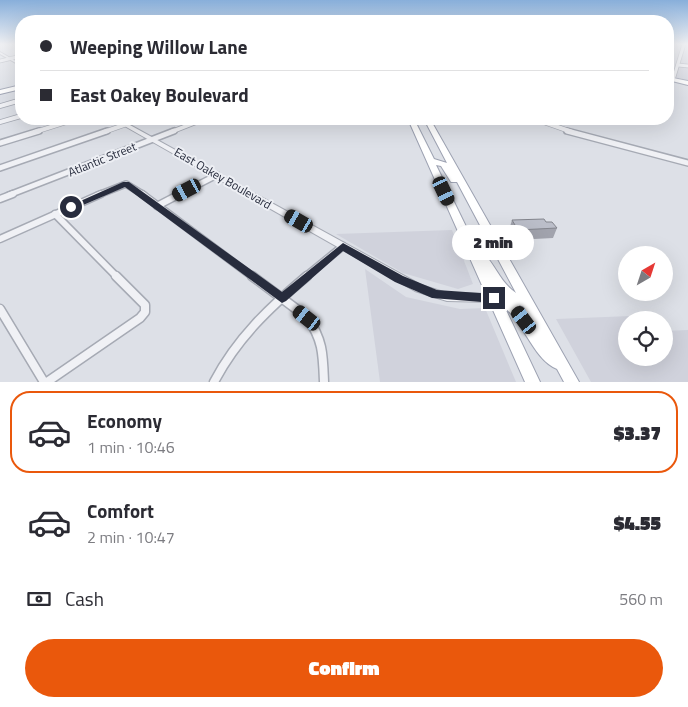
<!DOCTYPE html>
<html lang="en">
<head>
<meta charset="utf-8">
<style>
  body { margin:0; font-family:"Titillium Web",sans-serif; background:#f2f2f3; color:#2b2b33; height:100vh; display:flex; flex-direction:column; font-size:19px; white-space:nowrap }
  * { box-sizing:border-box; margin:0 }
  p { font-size:16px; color:#7c7c81 }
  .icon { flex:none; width:28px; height:28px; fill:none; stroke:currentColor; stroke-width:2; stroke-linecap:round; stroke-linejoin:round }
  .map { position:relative; height:382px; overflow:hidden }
  .panel { display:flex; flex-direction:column; background:#fff; flex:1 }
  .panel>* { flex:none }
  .top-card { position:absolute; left:15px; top:15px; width:659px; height:110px; border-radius:20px; box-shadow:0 5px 20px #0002; display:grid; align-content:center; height:110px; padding:0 25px; background:#fff }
  .needle { width:32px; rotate:39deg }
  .fabs { position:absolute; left:618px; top:246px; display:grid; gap:10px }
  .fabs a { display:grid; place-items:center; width:55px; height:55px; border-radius:50%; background:#fff; box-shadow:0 5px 20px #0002; font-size:25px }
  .end { position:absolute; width:22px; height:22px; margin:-11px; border:6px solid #272c3d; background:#fff; box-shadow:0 0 0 2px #fff }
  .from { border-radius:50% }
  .bubble { position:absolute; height:35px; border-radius:18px; background:#fff; box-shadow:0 5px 20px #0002; font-size:16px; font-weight:800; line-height:35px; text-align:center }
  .car { position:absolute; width:15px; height:30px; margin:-15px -8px; border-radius:6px; box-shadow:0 0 4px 1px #0007; background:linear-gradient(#222 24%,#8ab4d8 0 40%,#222 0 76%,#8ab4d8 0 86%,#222 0) }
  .top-card b { display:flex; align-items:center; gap:18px; height:48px; font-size:19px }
  .top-card b+b { border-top:1px solid #e1e1e2 }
  .top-card i { width:12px; height:12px; background:#2b2b33 }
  ul { padding:9px 0 0; list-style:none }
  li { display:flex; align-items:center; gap:15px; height:82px; margin:0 10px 8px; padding:0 15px; border:2px solid transparent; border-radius:20px }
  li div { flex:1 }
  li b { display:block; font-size:19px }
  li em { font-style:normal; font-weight:800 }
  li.on { border-color:#ea580c }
  li>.icon { width:45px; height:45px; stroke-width:1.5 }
  .pay { display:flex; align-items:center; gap:12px; height:55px; padding:0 25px; font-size:19px }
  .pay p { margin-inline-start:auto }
  .cta { display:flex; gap:10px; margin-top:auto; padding:10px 25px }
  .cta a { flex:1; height:58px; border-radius:30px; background:#ea580c; color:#fff; font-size:20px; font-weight:800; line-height:58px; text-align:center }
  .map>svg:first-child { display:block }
</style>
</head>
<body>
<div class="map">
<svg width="688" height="382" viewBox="0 0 688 382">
  <rect width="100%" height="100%" fill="#dde0e7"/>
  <!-- built -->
  <g fill="#d0d2dc">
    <path d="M668 44H688V80L668 76Z"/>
    <path d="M452 230 473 284 458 289 403 273 336 234Z"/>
    <path d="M365 269 406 297 460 309 485 308 516 382H380Z"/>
    <path d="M630 316 634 320H626V358H664V331L688 330V382H591L556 319Z"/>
  </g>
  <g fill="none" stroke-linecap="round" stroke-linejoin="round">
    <!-- minor-far4 casing -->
    <g stroke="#a6aab4" stroke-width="4.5">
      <g id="minor-far4">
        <path d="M0 61 21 56"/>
        <path d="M678 65 688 66"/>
        <path d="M673 80 684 44"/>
      </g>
    </g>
    <!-- minor-far3 casing -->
    <g stroke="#a6aab4" stroke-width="5.5">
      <g id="minor-far3">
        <path d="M0 106 21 100"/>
        <path d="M340 119 347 121 352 119"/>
        <path d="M535 119 572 132"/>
        <path d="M0 122 21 116"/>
        <path d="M35 132 76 119"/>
        <path d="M104 132 141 119"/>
        <path d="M171 132 204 119"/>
      </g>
    </g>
    <!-- minor-far2 casing -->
    <g stroke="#a6aab4" stroke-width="8">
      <g id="minor-far2">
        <path d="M567 131 688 163"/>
        <path d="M0 143 39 131"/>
        <path d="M0 168 107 131"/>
        <path d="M9 195 174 131"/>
        <path d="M98 195 126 184 144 195"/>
        <path d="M178 195 217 175"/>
      </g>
    </g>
    <!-- minor-far1 casing -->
    <g stroke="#a6aab4" stroke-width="9">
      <g id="minor-far1">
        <path d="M142 194 253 277"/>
        <path d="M0 199 13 194"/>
        <path d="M157 206 180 194"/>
        <path d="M55 214 117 277"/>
        <path d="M0 239 101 194"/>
        <path d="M305 277 343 246"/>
      </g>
    </g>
    <!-- minor casing -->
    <g stroke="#a6aab4" stroke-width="11">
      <g id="minor">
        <path d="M252 276 307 317C323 340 323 354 324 382"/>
        <path d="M0 309 44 382"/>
        <path d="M47 382 140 318 145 312V305L116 276"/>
        <path d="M214 382C237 338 270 307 307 276"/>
      </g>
    </g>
    <!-- tertiary casing -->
    <g stroke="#a6aab4" stroke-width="2">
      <g id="tertiary">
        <path d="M0 52 21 64V66L0 54Z"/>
        <path d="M114 119H119L421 285 447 293 494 294 497 295 499 298 497 301 494 302 447 301 415 291 114 120Z"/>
      </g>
    </g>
    <!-- primary casing -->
    <g stroke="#9da2b2" stroke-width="2">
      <g id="primary">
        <path d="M668 77 688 81V85L668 80Z"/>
        <path d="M21 85V89L0 94V90Z"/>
        <path d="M408 119H414L434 159 447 163 424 119H430L579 382H564L557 369C534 360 524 323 505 308L540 382H525ZM436 165 441 166 451 182H457L516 293C498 281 494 259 476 247ZM519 305 524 307 533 325Z"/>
      </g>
    </g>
    <!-- minor-far4 -->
    <use href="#minor-far4" stroke="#f0f1f5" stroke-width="3"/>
    <!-- minor-far3 -->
    <use href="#minor-far3" stroke="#f0f1f5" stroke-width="4"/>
    <!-- minor-far2 -->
    <use href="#minor-far2" stroke="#f0f1f5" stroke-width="5"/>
    <!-- minor-far1 -->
    <use href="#minor-far1" stroke="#f0f1f5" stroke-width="6"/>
    <!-- minor -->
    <use href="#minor" stroke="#f0f1f5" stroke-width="8"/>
    <!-- tertiary -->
    <use href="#tertiary" fill="#f0f1f5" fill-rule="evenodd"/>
    <!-- primary -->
    <use href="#primary" fill="#fff" fill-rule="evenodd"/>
  </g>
  <!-- wall -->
  <path fill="#a1a3ad" d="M512 220 557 228 553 238 515 240 509 230Z"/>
  <!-- building -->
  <path fill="#bbbec9" stroke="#83858d" d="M544 219 546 222H552L557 228 518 230 512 220Z"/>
  <!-- sky -->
  <linearGradient id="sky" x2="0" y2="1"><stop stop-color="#88afda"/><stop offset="0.45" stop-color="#f0f1f4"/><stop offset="1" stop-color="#f0f1f4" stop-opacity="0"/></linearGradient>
  <rect width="688" height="98" fill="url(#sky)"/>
  <!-- route -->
  <path fill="#272c3d" d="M123 182H129L282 292 343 243 403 276 437 290 494 294 500 298 494 303 432 298 395 282 343 251 286 301 282 303 125 187 74 209 71 210 67 207Z"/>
  <g text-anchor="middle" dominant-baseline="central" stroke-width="4" stroke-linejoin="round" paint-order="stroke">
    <!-- street labels -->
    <g font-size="12" fill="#272c3d" stroke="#edeff4">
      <text transform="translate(102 159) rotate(-22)">Atlantic Street</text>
      <text transform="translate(223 178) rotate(30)">East Oakey Boulevard</text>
    </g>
  </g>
</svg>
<div class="fabs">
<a><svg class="needle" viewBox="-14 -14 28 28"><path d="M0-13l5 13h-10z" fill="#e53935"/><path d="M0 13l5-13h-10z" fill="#7c7c81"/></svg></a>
<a><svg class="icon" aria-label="locate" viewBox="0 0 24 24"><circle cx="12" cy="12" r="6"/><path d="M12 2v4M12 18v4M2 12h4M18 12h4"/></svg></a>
</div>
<i class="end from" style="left:71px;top:207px"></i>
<i class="end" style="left:494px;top:298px"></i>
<div class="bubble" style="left:452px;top:225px;width:82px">2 min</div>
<i class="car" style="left:187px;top:190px;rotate:242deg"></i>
<i class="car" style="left:444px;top:191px;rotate:155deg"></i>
<i class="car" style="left:299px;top:221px;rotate:300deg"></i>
<i class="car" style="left:307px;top:318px;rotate:308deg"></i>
<i class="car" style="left:524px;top:320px;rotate:323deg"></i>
<div class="top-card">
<b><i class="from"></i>Weeping Willow Lane</b>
<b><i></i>East Oakey Boulevard</b>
</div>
</div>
<section class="panel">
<ul>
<li class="on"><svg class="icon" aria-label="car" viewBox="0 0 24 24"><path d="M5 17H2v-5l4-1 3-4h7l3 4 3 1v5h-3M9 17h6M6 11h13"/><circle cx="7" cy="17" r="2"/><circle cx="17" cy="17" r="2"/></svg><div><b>Economy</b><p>1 min · 10:46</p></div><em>$3.37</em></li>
<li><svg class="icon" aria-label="car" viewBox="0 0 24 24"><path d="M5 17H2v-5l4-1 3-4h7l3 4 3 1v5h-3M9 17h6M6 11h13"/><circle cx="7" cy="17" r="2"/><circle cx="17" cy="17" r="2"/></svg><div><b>Comfort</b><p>2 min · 10:47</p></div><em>$4.55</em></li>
</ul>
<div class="pay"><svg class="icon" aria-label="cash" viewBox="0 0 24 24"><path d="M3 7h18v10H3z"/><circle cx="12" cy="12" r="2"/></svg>Cash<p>560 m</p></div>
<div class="cta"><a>Confirm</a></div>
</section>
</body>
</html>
